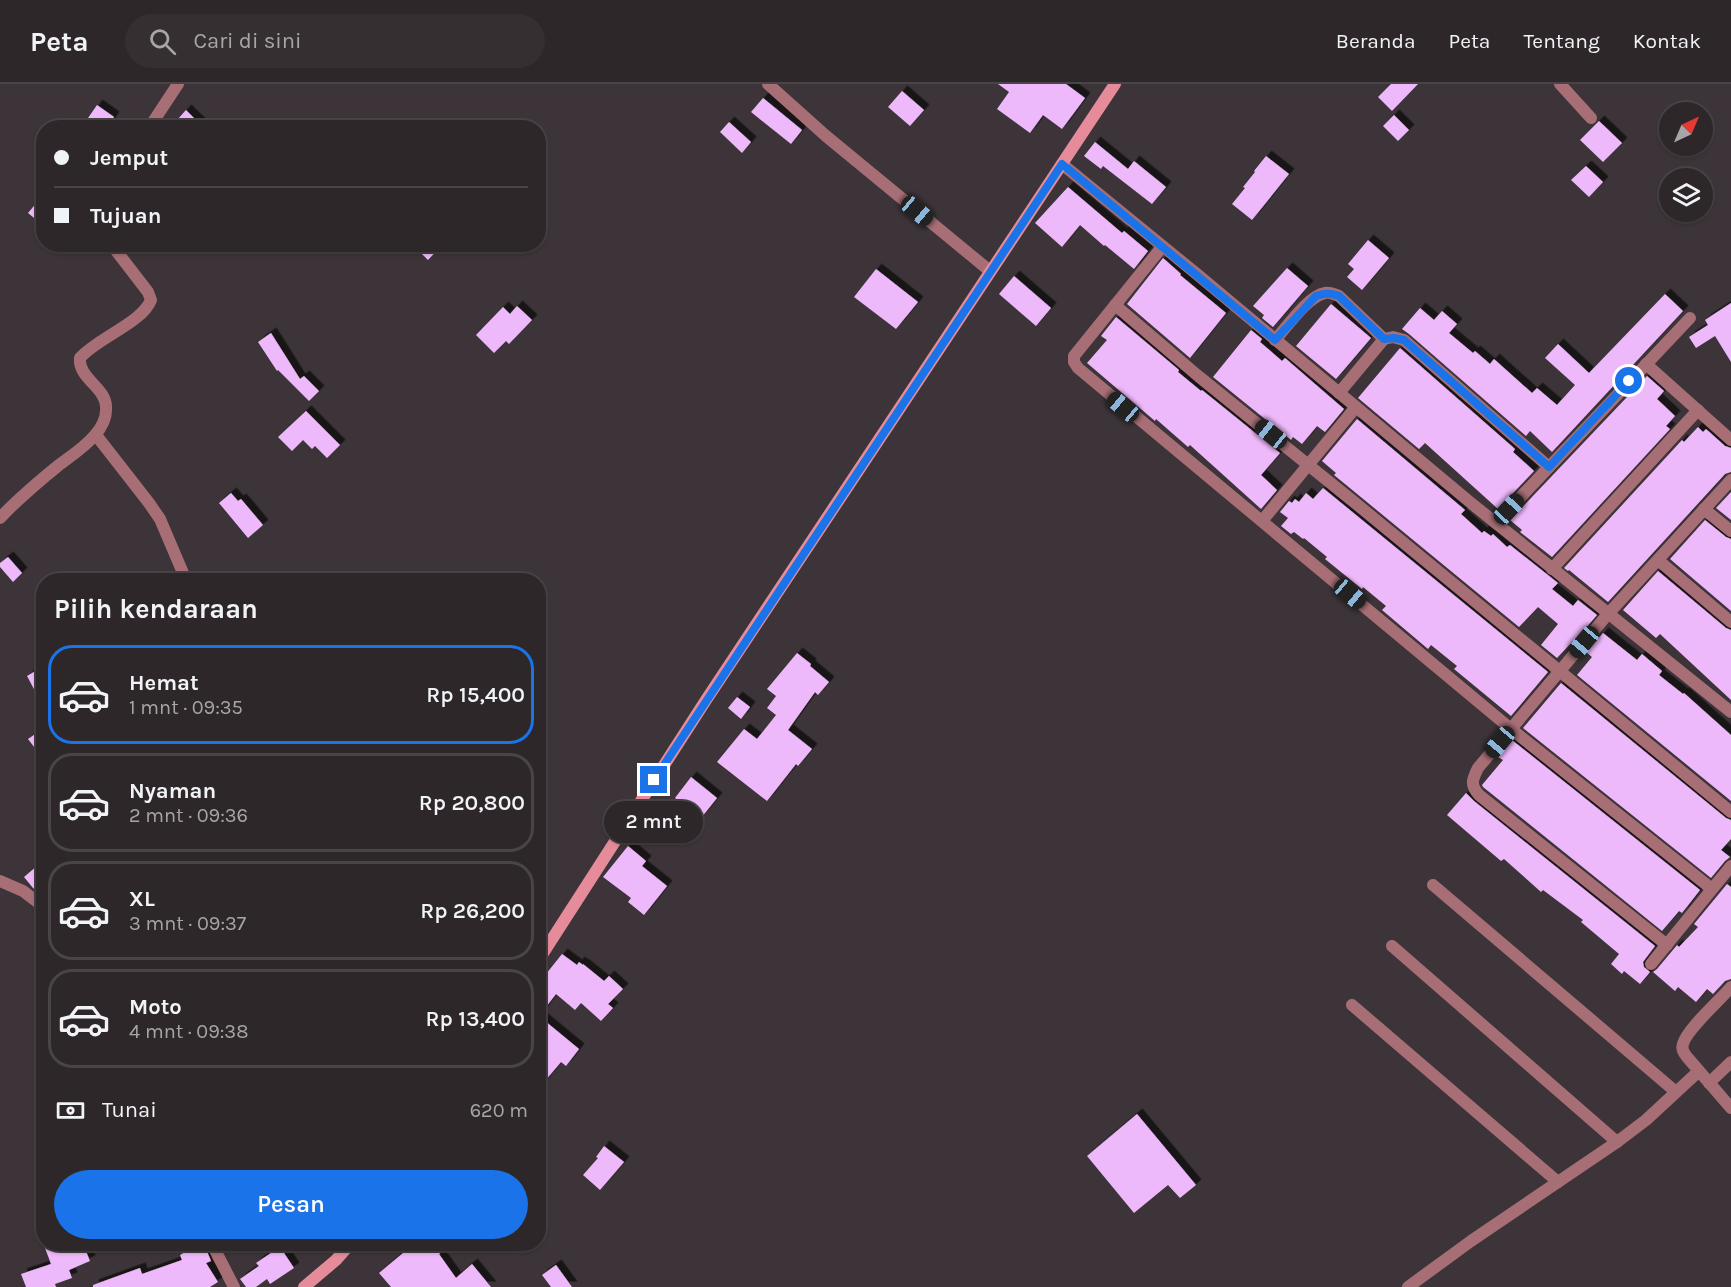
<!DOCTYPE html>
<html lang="id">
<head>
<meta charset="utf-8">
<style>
  body { margin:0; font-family:Karla,sans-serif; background:#352f32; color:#f1f3f6; height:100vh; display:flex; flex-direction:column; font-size:22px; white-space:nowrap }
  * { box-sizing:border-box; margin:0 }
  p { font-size:20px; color:#a7a5a8 }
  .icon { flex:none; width:33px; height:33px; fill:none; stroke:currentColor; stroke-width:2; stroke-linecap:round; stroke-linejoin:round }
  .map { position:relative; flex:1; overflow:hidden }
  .details { position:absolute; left:36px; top:489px; width:510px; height:678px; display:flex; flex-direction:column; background:#2d272a; border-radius:24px; box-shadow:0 2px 4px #0004,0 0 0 2px #484447 }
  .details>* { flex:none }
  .guide { position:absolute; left:36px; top:36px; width:510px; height:132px; border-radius:24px; box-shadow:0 2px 4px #0004,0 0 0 2px #484447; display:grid; align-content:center; height:132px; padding:0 18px; background:#2d272a }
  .needle { width:39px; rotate:44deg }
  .controls { position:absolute; left:1659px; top:18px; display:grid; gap:12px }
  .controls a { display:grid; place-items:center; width:54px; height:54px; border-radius:50%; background:#2d272a; box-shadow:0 2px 4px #0004,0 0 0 2px #484447; font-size:30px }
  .end { position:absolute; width:27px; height:27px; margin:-14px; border:8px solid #1a73e8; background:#fff; box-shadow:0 0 0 3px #fff }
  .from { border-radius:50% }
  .bubble { position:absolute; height:42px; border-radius:21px; background:#2d272a; box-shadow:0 2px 4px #0004,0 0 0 2px #484447; font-size:20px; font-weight:600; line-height:42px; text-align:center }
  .car { position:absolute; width:18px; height:36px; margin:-18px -9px; border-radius:8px; box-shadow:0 0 4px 2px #0007; background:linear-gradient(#222 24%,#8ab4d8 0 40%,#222 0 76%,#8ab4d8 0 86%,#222 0) }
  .guide b { display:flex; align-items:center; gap:21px; height:57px; font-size:22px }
  .guide b+b { border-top:2px solid #484447 }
  .guide i { width:15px; height:15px; background:#f1f3f6 }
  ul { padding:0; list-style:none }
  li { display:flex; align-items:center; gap:18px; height:99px; margin:0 12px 9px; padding:0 6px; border:3px solid #484447; border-radius:24px }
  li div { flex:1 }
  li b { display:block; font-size:22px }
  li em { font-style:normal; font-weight:600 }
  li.current { border-color:#1a73e8 }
  li>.icon { width:54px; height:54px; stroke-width:1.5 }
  h2 { padding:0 18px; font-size:27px; line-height:72px }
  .pay { display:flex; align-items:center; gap:15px; height:66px; padding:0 18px; font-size:22px }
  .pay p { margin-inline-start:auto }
  .primary-button { display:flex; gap:12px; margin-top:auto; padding:12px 18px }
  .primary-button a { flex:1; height:69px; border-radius:36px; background:#1a73e8; color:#fff; font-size:24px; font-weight:600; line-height:69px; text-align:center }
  header { display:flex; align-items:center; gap:36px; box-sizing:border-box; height:84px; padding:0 30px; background:#2d272a; border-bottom:2px solid #484447 }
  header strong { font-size:28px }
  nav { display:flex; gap:33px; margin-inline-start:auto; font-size:21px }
  .search { width:420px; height:54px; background:#352f32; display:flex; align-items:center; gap:15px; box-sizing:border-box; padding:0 21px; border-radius:33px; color:#a7a5a8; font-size:22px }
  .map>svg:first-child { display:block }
</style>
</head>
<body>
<header>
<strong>Peta</strong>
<div class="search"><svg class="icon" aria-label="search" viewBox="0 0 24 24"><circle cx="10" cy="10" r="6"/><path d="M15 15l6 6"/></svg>Cari di sini</div>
<nav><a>Beranda</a><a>Peta</a><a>Tentang</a><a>Kontak</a></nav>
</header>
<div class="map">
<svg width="1731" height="1203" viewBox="0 0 1731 1203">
  <defs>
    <filter id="shadow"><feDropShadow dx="5.5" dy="-5.5" stdDeviation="0" flood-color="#0009"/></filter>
  </defs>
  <rect width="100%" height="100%" fill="#3c3438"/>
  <!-- building -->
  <g fill="#eeb9fa" filter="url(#shadow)">
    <path d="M998 0H1066L1085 14 1062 45 1043 31 1030 49 997 25 1009 8Z"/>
    <path d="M1391 0H1418L1392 27 1378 13Z"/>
    <path d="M902 7 924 26 910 42 888 23Z"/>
    <path d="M763 14 802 46 791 60 751 28Z"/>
    <path d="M97 21 114 33 107 44H90L93 38 88 34Z"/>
    <path d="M186 26 193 33 205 44H185L177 36Z"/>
    <path d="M1394 31 1409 46 1398 57 1383 42Z"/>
    <path d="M1599 37 1622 59 1603 78 1580 56Z"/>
    <path d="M729 38 751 58 742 69 720 48Z"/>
    <path d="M1095 58 1128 85 1134 77 1166 103 1152 120 1103 82 1101 85 1084 72Z"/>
    <path d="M1266 72 1289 90 1252 136 1232 120 1245 104 1243 103 1255 88 1254 87Z"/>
    <path d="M1586 82 1603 98 1589 113 1571 96Z"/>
    <path d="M1068 103 1122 149 1124 147 1148 167 1134 185 1105 161 1104 162 1080 141 1062 163 1035 139Z"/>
    <path d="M44 110V142L28 129Z"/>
    <path d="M1368 156 1389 174 1362 206 1347 193 1354 185 1348 180Z"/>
    <path d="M412 160H443L428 176Z"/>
    <path d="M1163 174 1181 190 1180 191 1226 229 1190 274 1127 220Z"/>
    <path d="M1287 184 1308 202 1273 243 1262 234 1264 231 1253 222Z"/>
    <path d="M876 185 918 218 896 245 854 213Z"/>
    <path d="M1014 192 1051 224 1036 242 999 210Z"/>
    <path d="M1665 210 1683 227 1552 368 1530 347 1526 352 1409 250 1402 245 1420 224 1434 236 1442 227 1457 240 1449 249 1473 269 1475 267 1490 280 1494 275 1532 309 1537 304 1557 321 1575 301 1545 274 1558 260 1589 289Z"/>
    <path d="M1731 219V278L1715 252 1696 264 1689 253 1708 241 1705 236Z"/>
    <path d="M1331 220 1371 254 1336 295 1296 262Z"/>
    <path d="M517 222 532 236 509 260 506 257 494 269 476 251 503 223 510 230Z"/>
    <path d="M1116 233 1179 286 1178 288 1201 307 1202 306 1280 369 1261 391 1277 406 1261 425 1190 361 1188 363 1156 335 1155 337 1087 279 1107 256 1101 252Z"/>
    <path d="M1251 246 1262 255 1260 258 1282 277 1285 274 1344 325 1325 348 1317 342 1302 360 1293 353 1291 356 1213 293Z"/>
    <path d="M271 249 300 295 304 292 319 307 309 317 278 286 277 287 258 258Z"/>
    <path d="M1400 264 1515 365 1513 368 1534 387 1498 425 1425 359 1419 365 1358 314Z"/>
    <path d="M1647 292 1664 307 1657 315 1675 332 1666 342 1670 345 1552 473 1520 448 1522 446 1510 436Z"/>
    <path d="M306 327 340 361 327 374 315 362 312 365 303 356 292 367 278 353Z"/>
    <path d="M1357 335 1465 426 1461 430 1482 449 1484 447 1491 452 1493 450 1507 463 1510 461 1558 499 1552 505 1573 522 1578 516 1597 531 1574 558 1573 557 1557 574 1541 561 1558 540 1538 523 1519 543 1334 391 1336 389 1322 377Z"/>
    <path d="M1698 343 1703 348 1706 345 1725 362 1731 364V388L1725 390 1608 518 1569 486 1568 487 1564 484 1682 356 1684 358Z"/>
    <path d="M1323 404 1548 588 1511 632 1454 585 1457 582 1431 561 1428 565 1382 526 1386 522 1363 503 1362 505 1341 488 1325 475 1327 473 1304 454 1303 455 1294 448 1291 450 1281 442 1288 434 1280 428 1289 417 1292 419 1295 415 1299 418 1306 409 1313 415Z"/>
    <path d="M1731 408V436L1716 424Z"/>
    <path d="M231 409 238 417 241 415 263 441 248 454 219 419Z"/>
    <path d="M1705 436 1726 453 1731 455V527L1670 475Z"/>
    <path d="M8 473 22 489 13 498 0 483V479Z"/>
    <path d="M1658 487 1726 544 1731 546V616L1660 550 1656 554 1623 526Z"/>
    <path d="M1603 549 1637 576 1642 570 1662 587 1659 591 1683 610 1684 609 1731 651V717L1577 591 1592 573 1586 568Z"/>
    <path d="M797 569 811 580 810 582 829 598 818 611 815 608 788 646 812 665 798 682 796 680 767 717 717 678 744 645 757 655 776 631 767 624 776 612 767 605Z"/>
    <path d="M44 582V602L35 607 27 592Z"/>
    <path d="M1561 599 1726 734 1731 736V755L1721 766 1730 773 1725 777 1711 794 1523 644Z"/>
    <path d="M737 613 750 623 741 635 728 624Z"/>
    <path d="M44 644V676L28 655Z"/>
    <path d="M1512 656 1700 806 1682 829 1679 827 1662 847 1483 703 1482 701 1503 676 1498 673Z"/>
    <path d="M691 693 717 714 701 734 675 714Z"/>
    <path d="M1466 709 1474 717 1655 862 1643 878 1644 883 1650 888 1640 900 1624 887 1622 890 1611 880 1619 870 1581 838 1583 836 1543 806 1541 808 1504 775 1501 777 1447 731Z"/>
    <path d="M628 762 646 777 642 782 667 802 644 831 628 818 631 814 603 793Z"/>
    <path d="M44 776V812L33 804 24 793Z"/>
    <path d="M1727 800 1731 803V895L1725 897 1713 910 1707 905 1696 918 1678 903 1675 907 1653 888 1657 885 1677 861 1679 863 1698 843 1694 840Z"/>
    <path d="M562 870 577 881 579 878 583 881V880L604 897 609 892 623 905 608 920 613 924 601 937 581 919 575 926 556 910 539 932 579 965 566 982 561 978 538 1005V900Z"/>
    <path d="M1137 1030 1196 1101 1180 1114 1168 1101 1134 1129 1087 1072Z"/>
    <path d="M604 1062 624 1078 600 1106 583 1091 598 1074 596 1073Z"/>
    <path d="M59 1160 62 1168 83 1160 90 1177 69 1186 72 1194 55 1200 56 1203H26L21 1190 51 1180 45 1164Z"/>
    <path d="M182 1160H204L211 1177 206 1179 218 1198 210 1203H93V1201L140 1184 142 1190 182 1176 180 1171 185 1168Z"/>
    <path d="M414 1160H451L439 1170 456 1194 472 1180 491 1203H391L379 1189Z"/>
    <path d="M280 1163 294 1184 270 1200 267 1195 256 1203H246L240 1195 259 1182 256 1179Z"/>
    <path d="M556 1181 572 1203H551L542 1191Z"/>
  </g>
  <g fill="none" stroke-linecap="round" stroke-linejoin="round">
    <!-- street -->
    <g stroke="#a76e76" stroke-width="12">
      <path d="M768 0 826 52 990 187"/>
      <path d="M1560 0 1591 34"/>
      <path d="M149 44 178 0"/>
      <path d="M1062 80 1198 191 1471 419 1731 628"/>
      <path d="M1162 163 1074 272V278L1078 284 1511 645 1712 805"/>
      <path d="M1115 221 1197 291 1354 418 1731 728"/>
      <path d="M1275 256C1287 243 1308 212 1325 209 1330 208 1334 210 1339 212L1384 255"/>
      <path d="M1646 280 1731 356"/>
      <path d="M1339 309 1384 255 1393 253 1404 256 1549 383"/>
      <path d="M96 351 149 419 160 435 186 496"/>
      <path d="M1704 425 1731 447"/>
      <path d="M0 434C18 415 38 398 59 381 71 372 85 363 95 351 102 343 107 333 106 322 105 303 78 294 80 274 97 254 142 239 151 216L148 208 111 160"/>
      <path d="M1262 437 1356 323"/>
      <path d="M1496 439 1690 234"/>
      <path d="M1658 476 1731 538"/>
      <path d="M1552 485 1698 326"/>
      <path d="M0 797 23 807 44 823"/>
      <path d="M1433 801 1676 1008"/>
      <path d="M1667 861 1479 711C1470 701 1472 696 1478 684L1608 530 1731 396"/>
      <path d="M1392 862 1617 1058"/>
      <path d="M1651 880 1731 782"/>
      <path d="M1731 903C1721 915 1686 946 1683 960 1681 965 1684 969 1687 973L1731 1024"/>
      <path d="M1352 921 1558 1098"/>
      <path d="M1709 999 1731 978"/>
      <path d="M212 1160 234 1203"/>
      <path d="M1408 1203 1471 1157 1617 1058 1646 1036 1699 987"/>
    </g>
    <!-- secondary -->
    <g stroke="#e68b9a" stroke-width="12">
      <path d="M538 877 706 616 1115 0"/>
      <path d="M304 1203 336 1176 350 1160"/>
    </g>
  </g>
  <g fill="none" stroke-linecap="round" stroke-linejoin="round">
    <!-- route -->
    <path stroke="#1a73e8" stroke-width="8" d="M654 696 1062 80 1275 256 1316 212C1325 209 1330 209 1339 212L1384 255 1394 254 1404 256 1549 383 1629 297"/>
  </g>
</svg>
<div class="controls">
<a><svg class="needle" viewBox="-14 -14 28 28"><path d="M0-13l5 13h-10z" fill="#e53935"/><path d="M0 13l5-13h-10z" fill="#a7a5a8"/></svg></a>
<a><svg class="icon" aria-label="layers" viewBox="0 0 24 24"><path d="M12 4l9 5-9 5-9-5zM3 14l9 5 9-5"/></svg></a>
</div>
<i class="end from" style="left:1629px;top:297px"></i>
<i class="end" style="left:654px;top:696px"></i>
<div class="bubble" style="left:604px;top:717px;width:99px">2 mnt</div>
<i class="car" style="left:917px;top:127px;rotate:130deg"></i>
<i class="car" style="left:1123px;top:323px;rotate:310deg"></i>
<i class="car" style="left:1271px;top:350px;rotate:309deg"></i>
<i class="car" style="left:1509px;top:425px;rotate:43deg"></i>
<i class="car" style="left:1350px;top:510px;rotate:130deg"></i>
<i class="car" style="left:1584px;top:558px;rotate:220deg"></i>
<i class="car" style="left:1500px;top:658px;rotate:220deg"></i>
<div class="guide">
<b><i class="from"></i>Jemput</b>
<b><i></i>Tujuan</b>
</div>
<section class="details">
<h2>Pilih kendaraan</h2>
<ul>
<li class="current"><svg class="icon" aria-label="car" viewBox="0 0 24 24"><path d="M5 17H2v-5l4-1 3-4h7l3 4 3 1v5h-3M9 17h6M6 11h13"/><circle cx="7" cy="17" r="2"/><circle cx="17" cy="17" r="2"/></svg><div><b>Hemat</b><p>1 mnt · 09:35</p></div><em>Rp 15,400</em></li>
<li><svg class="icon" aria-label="car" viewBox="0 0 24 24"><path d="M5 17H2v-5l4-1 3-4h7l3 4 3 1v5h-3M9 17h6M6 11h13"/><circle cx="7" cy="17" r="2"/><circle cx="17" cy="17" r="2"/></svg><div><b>Nyaman</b><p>2 mnt · 09:36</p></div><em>Rp 20,800</em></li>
<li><svg class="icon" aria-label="car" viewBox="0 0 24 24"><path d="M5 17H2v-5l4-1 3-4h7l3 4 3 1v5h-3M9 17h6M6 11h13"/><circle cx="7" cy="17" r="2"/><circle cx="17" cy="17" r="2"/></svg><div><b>XL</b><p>3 mnt · 09:37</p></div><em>Rp 26,200</em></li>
<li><svg class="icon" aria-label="car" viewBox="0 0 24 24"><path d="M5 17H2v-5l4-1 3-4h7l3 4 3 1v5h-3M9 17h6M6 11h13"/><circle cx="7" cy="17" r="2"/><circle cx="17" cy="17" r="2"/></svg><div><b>Moto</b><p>4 mnt · 09:38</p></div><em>Rp 13,400</em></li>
</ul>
<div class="pay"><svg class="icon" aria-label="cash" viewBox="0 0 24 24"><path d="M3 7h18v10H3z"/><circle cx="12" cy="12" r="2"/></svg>Tunai<p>620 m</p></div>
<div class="primary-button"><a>Pesan</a></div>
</section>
</div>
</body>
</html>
